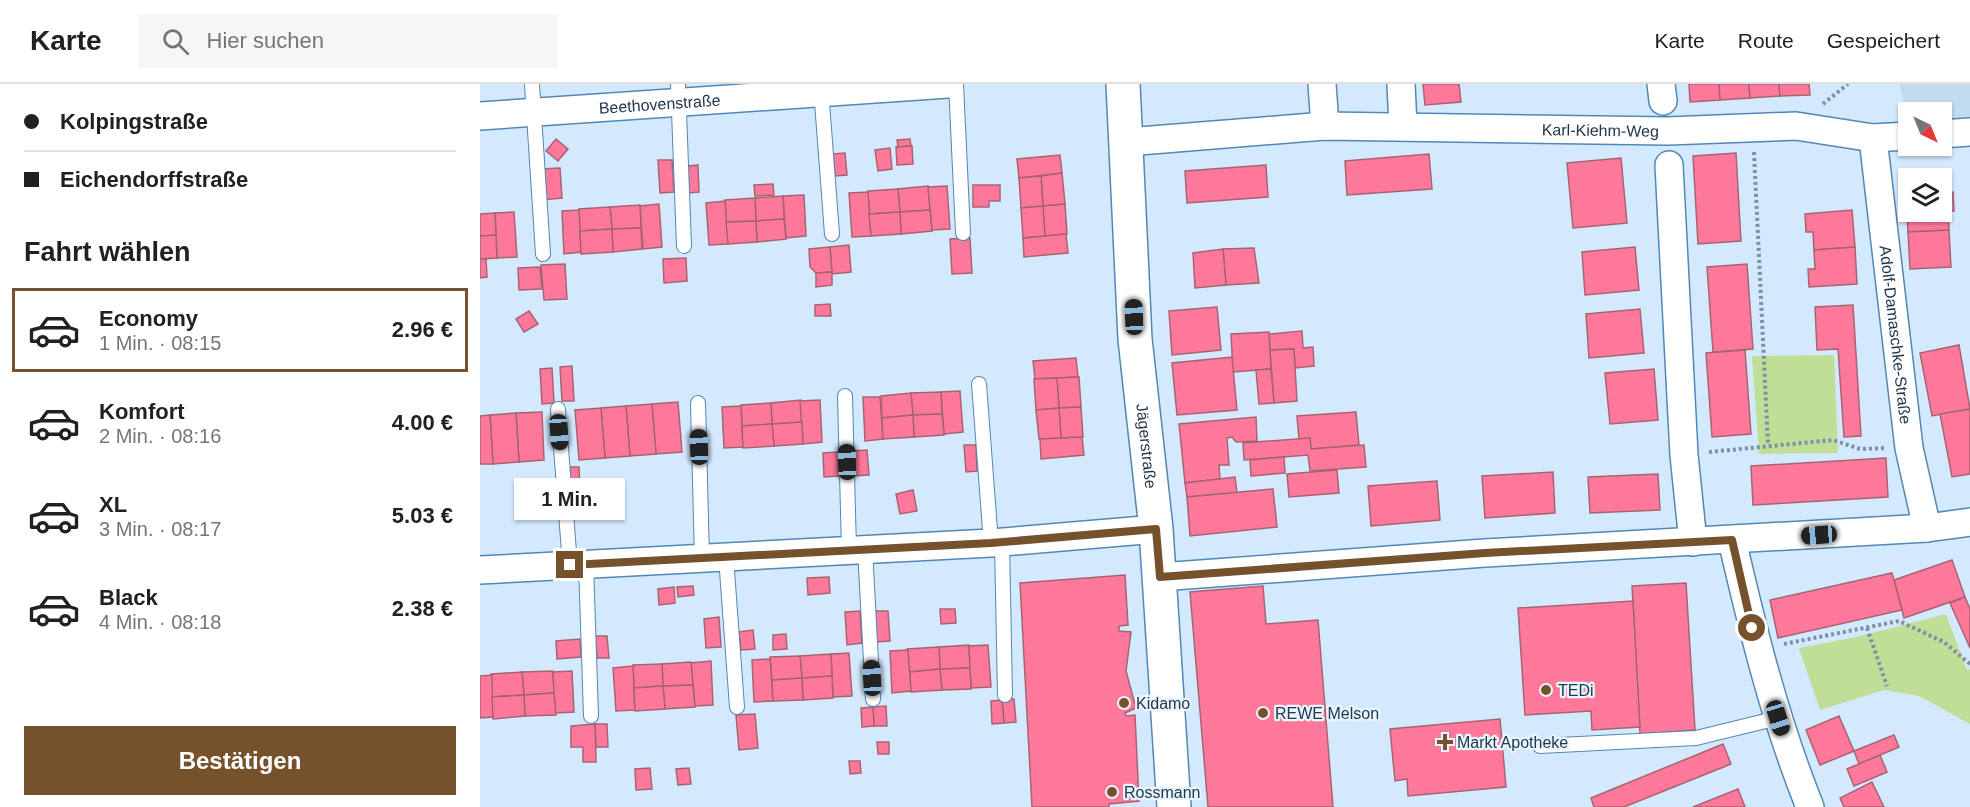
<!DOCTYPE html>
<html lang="de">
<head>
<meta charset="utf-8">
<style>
  body { margin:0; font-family:Helvetica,sans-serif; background:#f6f6f6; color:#202124; height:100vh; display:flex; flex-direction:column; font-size:22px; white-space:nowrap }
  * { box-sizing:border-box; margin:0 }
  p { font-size:20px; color:#757577 }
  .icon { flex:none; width:33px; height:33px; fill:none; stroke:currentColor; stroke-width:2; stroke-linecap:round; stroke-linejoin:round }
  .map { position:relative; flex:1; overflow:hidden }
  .panel { display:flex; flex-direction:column; background:#fff; width:480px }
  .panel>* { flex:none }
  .top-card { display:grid; align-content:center; height:132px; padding:0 24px; background:#fff }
  .needle { width:39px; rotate:137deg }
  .tools { position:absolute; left:1418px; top:18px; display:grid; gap:12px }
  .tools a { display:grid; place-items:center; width:54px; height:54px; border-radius:0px; background:#fff; box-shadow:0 2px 4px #0004; font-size:30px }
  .end { position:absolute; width:27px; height:27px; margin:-14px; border:8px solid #76522c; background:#fff; box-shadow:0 0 0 3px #fff }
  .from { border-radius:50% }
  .bubble { position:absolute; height:42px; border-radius:0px; background:#fff; box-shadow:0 2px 4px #0004; font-size:20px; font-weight:700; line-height:42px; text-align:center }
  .car { position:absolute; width:18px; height:36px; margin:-18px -9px; border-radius:8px; box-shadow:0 0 4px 2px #0007; background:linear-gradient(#222 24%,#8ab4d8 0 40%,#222 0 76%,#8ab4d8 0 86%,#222 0) }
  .top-card b { display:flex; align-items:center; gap:21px; height:57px; font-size:22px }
  .top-card b+b { border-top:2px solid #e0e0e0 }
  .top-card i { width:15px; height:15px; background:#202124 }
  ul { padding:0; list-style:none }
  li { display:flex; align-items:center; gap:18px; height:84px; margin:0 12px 9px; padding:0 12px; border:3px solid transparent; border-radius:0px }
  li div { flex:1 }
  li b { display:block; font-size:22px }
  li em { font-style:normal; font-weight:700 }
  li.selected { border-color:#76522c }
  li>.icon { width:54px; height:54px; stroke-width:1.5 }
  h2 { padding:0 24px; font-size:27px; line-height:72px }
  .button { display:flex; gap:12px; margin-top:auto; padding:12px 24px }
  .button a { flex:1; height:69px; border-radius:0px; background:#76522c; color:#fff; font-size:24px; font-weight:700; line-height:69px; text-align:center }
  header { display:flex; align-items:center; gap:36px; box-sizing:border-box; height:84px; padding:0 30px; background:#fff; border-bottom:2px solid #e0e0e0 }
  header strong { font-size:28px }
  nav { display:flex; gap:33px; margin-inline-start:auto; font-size:21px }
  .search { width:420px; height:54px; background:#f6f6f6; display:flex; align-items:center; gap:15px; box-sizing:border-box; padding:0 21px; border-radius:0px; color:#757577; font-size:22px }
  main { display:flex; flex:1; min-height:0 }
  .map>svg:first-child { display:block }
</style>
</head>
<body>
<header>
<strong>Karte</strong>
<div class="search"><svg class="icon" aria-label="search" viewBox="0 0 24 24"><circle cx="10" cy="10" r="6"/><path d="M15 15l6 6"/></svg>Hier suchen</div>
<nav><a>Karte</a><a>Route</a><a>Gespeichert</a></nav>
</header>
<main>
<section class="panel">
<div class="top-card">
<b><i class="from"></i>Kolpingstraße</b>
<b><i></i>Eichendorffstraße</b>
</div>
<h2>Fahrt wählen</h2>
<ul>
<li class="selected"><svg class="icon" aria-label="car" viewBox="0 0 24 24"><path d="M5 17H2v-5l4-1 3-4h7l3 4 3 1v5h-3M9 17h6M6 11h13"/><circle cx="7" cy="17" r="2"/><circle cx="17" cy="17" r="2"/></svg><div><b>Economy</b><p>1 Min. · 08:15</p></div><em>2.96 €</em></li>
<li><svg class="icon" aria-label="car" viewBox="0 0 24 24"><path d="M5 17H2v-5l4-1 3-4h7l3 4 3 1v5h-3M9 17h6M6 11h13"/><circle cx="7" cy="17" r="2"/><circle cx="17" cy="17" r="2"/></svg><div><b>Komfort</b><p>2 Min. · 08:16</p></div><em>4.00 €</em></li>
<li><svg class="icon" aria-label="car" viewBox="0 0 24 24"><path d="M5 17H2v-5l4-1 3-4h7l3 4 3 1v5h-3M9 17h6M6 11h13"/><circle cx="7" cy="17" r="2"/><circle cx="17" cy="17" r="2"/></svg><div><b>XL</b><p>3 Min. · 08:17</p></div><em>5.03 €</em></li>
<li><svg class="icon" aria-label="car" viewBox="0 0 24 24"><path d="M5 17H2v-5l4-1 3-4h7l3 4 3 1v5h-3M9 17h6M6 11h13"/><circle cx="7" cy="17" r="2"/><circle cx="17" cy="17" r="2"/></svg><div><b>Black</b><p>4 Min. · 08:18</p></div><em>2.38 €</em></li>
</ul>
<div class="button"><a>Bestätigen</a></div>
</section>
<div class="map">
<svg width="1490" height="723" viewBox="0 0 1490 723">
  <rect width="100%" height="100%" fill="#d3e9fd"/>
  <!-- built -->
  <path fill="#c2dbf1" d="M1419 0H1490V53L1461 52V28H1426Z"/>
  <!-- green -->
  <g fill="#c1de96">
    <path d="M1354 271 1358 369 1279 370 1272 272Z"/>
    <path d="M1466 530 1487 586 1490 585V640L1439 612 1404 606 1340 626 1319 564 1376 553Z"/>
  </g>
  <!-- building -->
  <g fill="#fd789a" stroke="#a86372" stroke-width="1.5">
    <path d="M943 0H979L981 18 945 21Z"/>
    <path d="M1209 0H1239L1240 16 1210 18Z"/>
    <path d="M1239 0H1269L1270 14 1240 16Z"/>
    <path d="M1269 0H1299L1300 12 1270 14Z"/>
    <path d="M1299 0H1329L1330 11 1300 12Z"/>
    <path d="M76 55 88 65 78 77 66 67Z"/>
    <path d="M430 55 431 62 418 63 417 56Z"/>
    <path d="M432 62 433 80 417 81 416 63Z"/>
    <path d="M410 64 412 85 398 87 395 66Z"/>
    <path d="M365 69 367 91 355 92 353 70Z"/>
    <path d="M1256 69 1261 157 1218 160 1213 72Z"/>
    <path d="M949 70 952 105 867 111 865 77Z"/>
    <path d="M580 71 582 89 539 94 537 75Z"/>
    <path d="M1141 74 1147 139 1093 144 1087 79Z"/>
    <path d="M178 76H192L194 108 180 109Z"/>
    <path d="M218 81 219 108 208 109 207 82Z"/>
    <path d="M786 81 788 113 707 119 705 87Z"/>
    <path d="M80 84 82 114 62 116 60 85Z"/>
    <path d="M582 89 585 120 563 122 561 92Z"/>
    <path d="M561 92 563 122 541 124 539 94Z"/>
    <path d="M293 100 294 111 275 112 274 101Z"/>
    <path d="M493 101H520V117H509V123H493Z"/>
    <path d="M448 102 450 126 420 128 418 105Z"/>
    <path d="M467 102 470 145 452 146 448 103Z"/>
    <path d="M418 105 420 128 389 130 388 107Z"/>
    <path d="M388 108 391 152 372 153 369 109Z"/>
    <path d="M1473 108 1474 127H1468L1469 146 1428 148 1426 111H1428V128H1461V109Z"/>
    <path d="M324 111 326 152 306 154 303 112Z"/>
    <path d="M303 112 304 135 276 137 275 114Z"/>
    <path d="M275 114 276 137 246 138 245 116Z"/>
    <path d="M245 117 248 160 229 161 226 119Z"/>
    <path d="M179 120 182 163 163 165 160 122Z"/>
    <path d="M585 120 587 150 565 152 563 122Z"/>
    <path d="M160 121 161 144 132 145 130 123Z"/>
    <path d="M563 122 565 152 543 154 541 124Z"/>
    <path d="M130 123 132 145 100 147 99 125Z"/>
    <path d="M99 126 101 168 84 170 82 127Z"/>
    <path d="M450 126 452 147 421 150 420 128Z"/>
    <path d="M1372 126 1375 163 1334 166 1333 148H1326L1325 130Z"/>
    <path d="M34 128 37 173 17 174 15 129Z"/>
    <path d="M420 128 421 150 391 152 389 130Z"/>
    <path d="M15 129 16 151 0 152V130Z"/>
    <path d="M304 135 306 155 277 158 276 137Z"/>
    <path d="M276 137 277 158 248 160 246 138Z"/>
    <path d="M161 144 162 165 133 168 132 145Z"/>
    <path d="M132 145 133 168 101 170 100 147Z"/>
    <path d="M1469 146 1471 183 1430 185 1428 148Z"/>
    <path d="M586 150 588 169 544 173 543 154Z"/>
    <path d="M16 151 17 174 0 175V152Z"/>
    <path d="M490 154 492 189 472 190 470 155Z"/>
    <path d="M369 161 371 188 352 190 350 163Z"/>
    <path d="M350 163 352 188 336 189 330 183 329 165Z"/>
    <path d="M1155 163 1159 206 1105 211 1102 168Z"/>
    <path d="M1375 163 1377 200 1329 203 1328 185H1335L1334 166Z"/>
    <path d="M774 164 779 199 746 201 743 165Z"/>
    <path d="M743 165 746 201 715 204 713 169Z"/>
    <path d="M206 174 207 197 184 199 183 175Z"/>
    <path d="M0 175H6L7 193 0 194Z"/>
    <path d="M85 180 87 215 64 216 61 181Z"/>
    <path d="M1267 180 1273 265 1233 268 1227 183Z"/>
    <path d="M60 183 62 205 39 206 38 184Z"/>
    <path d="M352 188V201L336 203V189Z"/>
    <path d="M350 220 351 232H335V221Z"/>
    <path d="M1373 221 1381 352 1364 353 1358 265 1337 266 1335 223Z"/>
    <path d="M737 223 741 266 692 271 689 227Z"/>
    <path d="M1160 225 1164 269 1109 274 1106 230Z"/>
    <path d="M49 227 58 240 44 248 36 235Z"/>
    <path d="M822 247 823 264 833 263 834 282 815 284 814 265 790 266 789 250Z"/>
    <path d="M789 248 791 285 753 288 751 250Z"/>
    <path d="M1479 261 1490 325 1452 332 1440 269Z"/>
    <path d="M814 265 817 317 794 319 790 266Z"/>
    <path d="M1265 266 1271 350 1232 353 1226 269Z"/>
    <path d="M752 273 757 326 697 331 692 279Z"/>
    <path d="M596 274 598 293 555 295 553 277Z"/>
    <path d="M92 282 94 317H82L80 283Z"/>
    <path d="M72 284 74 319 62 320 60 285Z"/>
    <path d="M791 285 794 319 779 320 776 286Z"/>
    <path d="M1174 285 1178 336 1130 340 1125 289Z"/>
    <path d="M599 293 601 323 579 324 577 294Z"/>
    <path d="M577 294 579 324 556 326 554 295Z"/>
    <path d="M480 307 483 348 464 350 461 308Z"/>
    <path d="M461 308 462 330 433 331 431 309Z"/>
    <path d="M431 309 433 331 402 334 401 312Z"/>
    <path d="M383 313H400L403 355 385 357Z"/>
    <path d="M321 316 322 338 292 340 291 319Z"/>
    <path d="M340 316 342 358 323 360 320 317Z"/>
    <path d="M198 318 202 368 176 370 172 320Z"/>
    <path d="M291 319 292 340 262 342 261 321Z"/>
    <path d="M172 320 176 370 150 372 146 322Z"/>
    <path d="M146 322 150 372 125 374 121 324Z"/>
    <path d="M261 322 263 363 244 364 242 323Z"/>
    <path d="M601 323 603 353 581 354 579 324Z"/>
    <path d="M121 324 125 374 99 376 95 326Z"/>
    <path d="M579 324 581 354 559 355 556 326Z"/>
    <path d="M1490 325V390L1472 393 1460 330Z"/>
    <path d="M62 328 64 376 39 378 36 329Z"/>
    <path d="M876 328 879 361 831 365 830 354 819 355 817 332Z"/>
    <path d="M36 329 39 378 13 380 10 331Z"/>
    <path d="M462 330 464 351 434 353 433 331Z"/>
    <path d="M10 331 13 380H0V332Z"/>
    <path d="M433 331 434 353 403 355 402 334Z"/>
    <path d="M776 333 777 357 756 358 752 353 747 354 749 381H739L740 395 705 399 699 340Z"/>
    <path d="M322 338 323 360 294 362 292 340Z"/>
    <path d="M292 340 294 362 263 364 262 342Z"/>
    <path d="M602 353 604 371 561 375 560 355Z"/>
    <path d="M830 354 831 365 884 361 886 383 830 387 828 371 764 376 763 359Z"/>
    <path d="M484 361H496L497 387 486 388Z"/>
    <path d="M387 366 389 391 373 392 371 367Z"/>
    <path d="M357 368 359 392 344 393 343 369Z"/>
    <path d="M804 373 805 389 771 392 770 376Z"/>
    <path d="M1406 374 1408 413 1273 421 1271 382Z"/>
    <path d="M87 383H99L100 407H88Z"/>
    <path d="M857 386 859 409 809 413 807 390Z"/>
    <path d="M1073 388 1075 429 1005 434 1002 392Z"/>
    <path d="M1178 390 1180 426 1110 429 1108 393Z"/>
    <path d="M755 393 757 409 707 413 705 399Z"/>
    <path d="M957 397 960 436 891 442 888 402Z"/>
    <path d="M793 405 797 443 710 452 707 413Z"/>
    <path d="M433 406 437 427 420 430 416 410Z"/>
    <path d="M1472 476 1485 513 1424 534 1414 496Z"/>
    <path d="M1412 489 1422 526 1298 554 1290 516Z"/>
    <path d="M645 491 648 541 639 542V547L651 548 646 587 656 624 645 629 646 632 655 631 659 717 629 720V723H552L540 499Z"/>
    <path d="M349 493 350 509 328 511 327 494Z"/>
    <path d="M1206 499 1215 646 1160 650 1152 502Z"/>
    <path d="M213 502 214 511 198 513 197 503Z"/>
    <path d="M783 502 786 540 838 536 853 723H728L710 508Z"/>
    <path d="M194 503 195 519 179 521 178 505Z"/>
    <path d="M1485 513 1490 525V564L1470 519Z"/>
    <path d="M1153 517 1160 643 1112 646 1111 627 1045 631 1038 524Z"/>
    <path d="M460 525H475L476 539 461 540Z"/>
    <path d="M380 527 382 559 367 561 365 528Z"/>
    <path d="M394 527H408L410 557 396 558Z"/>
    <path d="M239 533 241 563 226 564 224 535Z"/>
    <path d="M273 546 275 565 261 566 259 548Z"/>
    <path d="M306 550 307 565 293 566V551Z"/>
    <path d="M115 552H127L129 574H117Z"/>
    <path d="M100 555 101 573 77 575 76 557Z"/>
    <path d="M489 561 490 584 460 585 459 563Z"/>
    <path d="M508 561 511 603 491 604 489 562Z"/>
    <path d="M459 563 460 585 430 588 427 565Z"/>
    <path d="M428 566 431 607 412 609 410 567Z"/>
    <path d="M369 569 372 612 353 613 351 570Z"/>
    <path d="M351 570 352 592 322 594 320 572Z"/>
    <path d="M320 572 322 594 292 596 290 573Z"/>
    <path d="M290 575 293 617 274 618 272 576Z"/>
    <path d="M231 577 233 621 215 622 211 579Z"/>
    <path d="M211 578 213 601 183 602 182 580Z"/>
    <path d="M182 580 183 602 154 604 153 581Z"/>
    <path d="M153 582 155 626 136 627 133 584Z"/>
    <path d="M490 584 491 605 462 606 460 585Z"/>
    <path d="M460 585 462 606 431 608 430 588Z"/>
    <path d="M73 587 74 609 44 611 42 588Z"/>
    <path d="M92 587 94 628 75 629 73 588Z"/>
    <path d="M42 588 44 611 12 613 11 590Z"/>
    <path d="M12 591 13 633 0 634V592Z"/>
    <path d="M352 592 353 614 323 616 322 594Z"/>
    <path d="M322 594 323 616 293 617 292 596Z"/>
    <path d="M213 601 215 623 185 625 183 602Z"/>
    <path d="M183 602 185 625 155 627 154 604Z"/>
    <path d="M74 609 76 631 45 632 44 611Z"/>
    <path d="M44 611 45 632 13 635 12 613Z"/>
    <path d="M534 615 536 638 524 639 522 616Z"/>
    <path d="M522 616 524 639 512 640 511 617Z"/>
    <path d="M406 622 407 642H394L393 623Z"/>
    <path d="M393 623 394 642 382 643 381 624Z"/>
    <path d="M275 630 278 664 259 666 256 631Z"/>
    <path d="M1359 632 1374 667 1340 681 1326 646Z"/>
    <path d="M1020 635 1026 703 928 712 927 695 915 697 910 645Z"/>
    <path d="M115 640H127L128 663H116Z"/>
    <path d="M115 640 116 678H103V663H91V642Z"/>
    <path d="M1414 651 1419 663 1379 680 1374 667Z"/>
    <path d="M397 658H409V670H398Z"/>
    <path d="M1243 660 1251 680 1144 723H1114L1111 714Z"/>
    <path d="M1400 671 1407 688 1374 702 1367 685Z"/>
    <path d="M369 677H380L381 689 370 690Z"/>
    <path d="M170 684 172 705 156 706 155 685Z"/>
    <path d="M209 684 211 700 198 701 196 685Z"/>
    <path d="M1392 698 1404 723H1364L1360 714Z"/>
    <path d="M1258 705 1265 723H1213Z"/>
  </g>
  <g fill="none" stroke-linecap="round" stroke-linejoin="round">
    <!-- service casing -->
    <g stroke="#5287b6" stroke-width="16">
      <g id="service">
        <path d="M52 0 63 170"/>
        <path d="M198 0 204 162"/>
        <path d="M476 0 483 149"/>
        <path d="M341 5 352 150"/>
        <path d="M499 300 511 459"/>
        <path d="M365 312 369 466"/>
        <path d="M218 319 222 474"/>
        <path d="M78 325 90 481"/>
        <path d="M522 458 525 611"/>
        <path d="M385 465 393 615"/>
        <path d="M246 473 257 623"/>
        <path d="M106 480 111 632"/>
        <path d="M1060 662 1216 654 1298 634"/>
      </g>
    </g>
    <!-- minor casing -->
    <g stroke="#5287b6" stroke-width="30">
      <g id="minor">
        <path d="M842 0 845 42"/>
        <path d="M921 0 923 42"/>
        <path d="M1181 0 1183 17"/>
        <path id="s1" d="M0 32 468 0"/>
        <path d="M1461 50 1490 48"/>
        <path id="s2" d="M1393 54 1429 364 1447 444"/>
        <path id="s3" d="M647 58 845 42 1188 47 1316 42 1393 54 1428 52"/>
        <path d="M1189 81 1204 371 1213 458"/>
        <path d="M1252 456C1273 547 1295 636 1330 723"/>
        <path d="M0 486 511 459 676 445"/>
        <path d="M680 493 1005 469 1447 444 1490 438"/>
      </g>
    </g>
    <!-- tertiary casing -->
    <g stroke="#5287b6" stroke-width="36">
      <g id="tertiary">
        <path id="s4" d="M643 0 655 255 676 445 694 723"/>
      </g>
    </g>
    <!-- path -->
    <g stroke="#7b91a5" stroke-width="4" stroke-dasharray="3 3" stroke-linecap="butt">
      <path d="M1343 20 1368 0"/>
      <path d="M1274 68 1288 361"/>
      <path d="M1229 368 1353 356 1380 365 1405 364"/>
      <path d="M1387 544 1407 602"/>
      <path d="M1304 560 1419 537 1464 558 1490 580"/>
    </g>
    <!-- service -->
    <use href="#service" stroke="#fff" stroke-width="14"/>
    <!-- minor -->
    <use href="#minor" stroke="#fff" stroke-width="27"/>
    <!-- tertiary -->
    <use href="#tertiary" stroke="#fff" stroke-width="33"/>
  </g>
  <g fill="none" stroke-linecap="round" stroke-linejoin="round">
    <!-- route -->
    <path stroke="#76522c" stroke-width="8" d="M90 481 511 459 676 445 680 493 1005 469 1252 456 1272 544"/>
  </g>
  <!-- markers -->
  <g fill="#76522c" stroke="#e9f5ff" stroke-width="2">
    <circle cx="1066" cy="606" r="6"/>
    <circle cx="644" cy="619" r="6"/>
    <circle cx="783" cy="629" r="6"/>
    <path d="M962 649h6v6h6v6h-6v6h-6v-6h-6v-6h6z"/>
    <circle cx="632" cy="708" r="6"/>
  </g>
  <g text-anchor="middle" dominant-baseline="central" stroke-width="4.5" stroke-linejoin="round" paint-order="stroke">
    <!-- street labels -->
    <g font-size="16" fill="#22384c" stroke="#e9f5ff">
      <text stroke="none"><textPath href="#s1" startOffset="180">Beethovenstraße</textPath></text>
      <text stroke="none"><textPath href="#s3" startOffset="474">Karl-Kiehm-Weg</textPath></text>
      <text stroke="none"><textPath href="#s2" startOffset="198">Adolf-Damaschke-Straße</textPath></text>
      <text stroke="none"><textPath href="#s4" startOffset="363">Jägerstraße</textPath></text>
    </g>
    <!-- poi labels -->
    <g font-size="16" fill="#22384c" stroke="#e9f5ff" text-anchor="start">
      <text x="1078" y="606">TEDi</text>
      <text x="656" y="619">Kidamo</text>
      <text x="795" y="629">REWE Melson</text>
      <text x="977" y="658">Markt Apotheke</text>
      <text x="644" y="708">Rossmann</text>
    </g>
  </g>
</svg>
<div class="tools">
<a><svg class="needle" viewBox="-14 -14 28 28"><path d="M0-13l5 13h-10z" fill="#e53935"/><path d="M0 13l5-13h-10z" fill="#757577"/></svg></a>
<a><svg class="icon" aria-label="layers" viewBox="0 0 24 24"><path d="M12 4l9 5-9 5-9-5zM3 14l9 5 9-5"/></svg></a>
</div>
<i class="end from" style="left:1272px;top:544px"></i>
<i class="end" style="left:90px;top:481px"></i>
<div class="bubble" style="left:34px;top:394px;width:111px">1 Min.</div>
<i class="car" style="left:654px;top:233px;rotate:358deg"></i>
<i class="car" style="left:79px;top:348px;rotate:176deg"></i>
<i class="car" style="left:219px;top:363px;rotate:358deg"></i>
<i class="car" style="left:367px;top:378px;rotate:358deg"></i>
<i class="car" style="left:1339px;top:451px;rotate:266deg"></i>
<i class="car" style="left:392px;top:594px;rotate:357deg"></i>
<i class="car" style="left:1298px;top:634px;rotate:163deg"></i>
</div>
</main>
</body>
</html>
